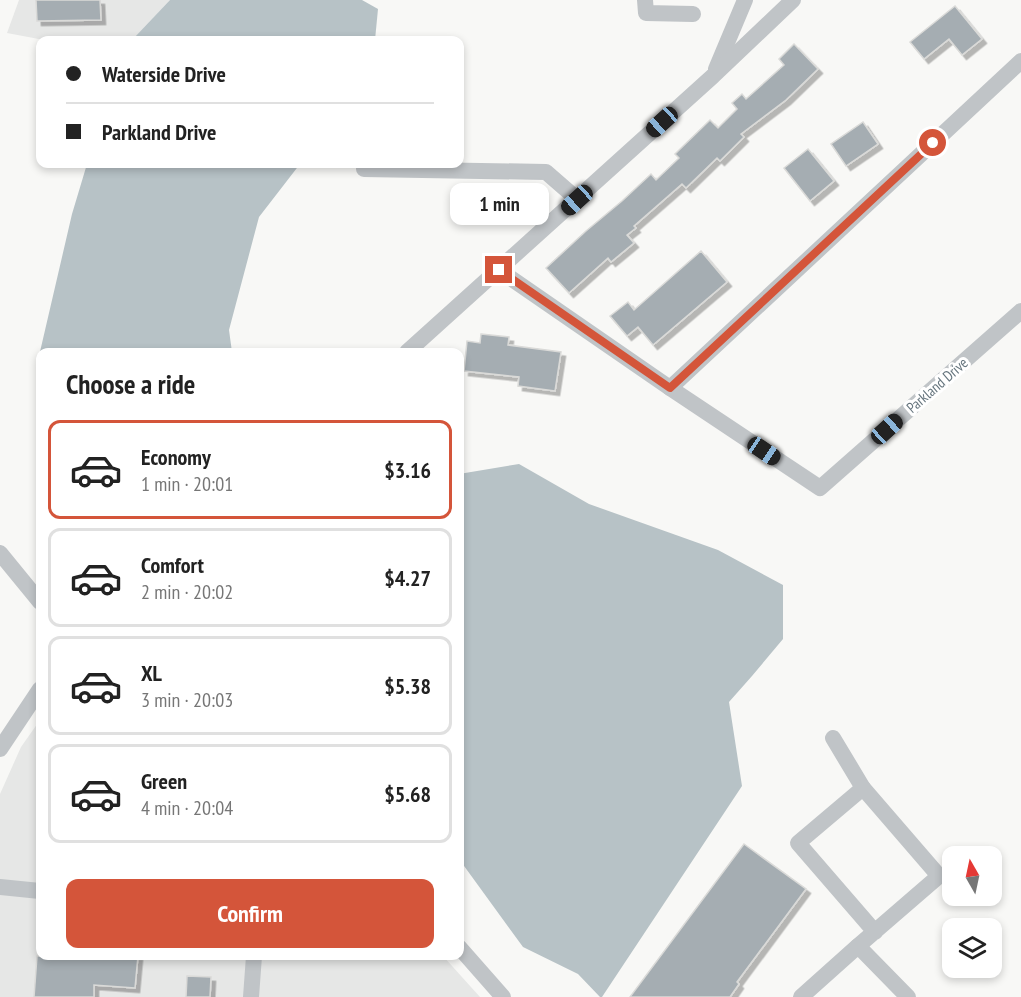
<!DOCTYPE html>
<html lang="en">
<head>
<meta charset="utf-8">
<style>
  body { margin:0; font-family:"PT Sans Narrow",sans-serif; background:#f6f6f6; color:#222; height:100vh; display:flex; flex-direction:column; font-size:22px; white-space:nowrap }
  * { box-sizing:border-box; margin:0 }
  p { font-size:20px; color:#767676 }
  .icon { flex:none; width:33px; height:33px; fill:none; stroke:currentColor; stroke-width:2; stroke-linecap:round; stroke-linejoin:round }
  .map { position:relative; flex:1; overflow:hidden }
  .side { position:absolute; left:36px; top:348px; width:428px; height:612px; display:flex; flex-direction:column; background:#fff; border-radius:12px; box-shadow:0 3px 9px #0003 }
  .side>* { flex:none }
  .banner { position:absolute; left:36px; top:36px; width:428px; height:132px; border-radius:12px; box-shadow:0 3px 9px #0003; display:grid; align-content:center; height:132px; padding:0 30px; background:#fff }
  .needle { width:39px; rotate:351deg }
  .fabs { position:absolute; left:942px; top:846px; display:grid; gap:12px }
  .fabs a { display:grid; place-items:center; width:60px; height:60px; border-radius:12px; background:#fff; box-shadow:0 3px 9px #0003; font-size:30px }
  .end { position:absolute; width:27px; height:27px; margin:-14px; border:8px solid #d4553a; background:#fff; box-shadow:0 0 0 3px #fff }
  .from { border-radius:50% }
  .bubble { position:absolute; height:42px; border-radius:12px; background:#fff; box-shadow:0 3px 9px #0003; font-size:20px; font-weight:600; line-height:42px; text-align:center }
  .car { position:absolute; width:18px; height:36px; margin:-18px -9px; border-radius:8px; box-shadow:0 0 4px 2px #0007; background:linear-gradient(#222 24%,#8ab4d8 0 40%,#222 0 76%,#8ab4d8 0 86%,#222 0) }
  .banner b { display:flex; align-items:center; gap:21px; height:57px; font-size:22px }
  .banner b+b { border-top:2px solid #e0e0e0 }
  .banner i { width:15px; height:15px; background:#222 }
  ul { padding:0; list-style:none }
  li { display:flex; align-items:center; gap:18px; height:99px; margin:0 12px 9px; padding:0 18px; border:3px solid #e0e0e0; border-radius:12px }
  li div { flex:1 }
  li b { display:block; font-size:22px }
  li em { font-style:normal; font-weight:600 }
  li.active { border-color:#d4553a }
  li>.icon { width:54px; height:54px; stroke-width:1.5 }
  h2 { padding:0 30px; font-size:27px; line-height:72px }
  .button { display:flex; gap:12px; margin-top:auto; padding:12px 30px }
  .button a { flex:1; height:69px; border-radius:12px; background:#d4553a; color:#fff; font-size:24px; font-weight:600; line-height:69px; text-align:center }
  .map>svg:first-child { display:block }
</style>
</head>
<body>
<div class="map">
<svg width="1021" height="997" viewBox="0 0 1021 997">
  <defs>
    <filter id="shadow"><feDropShadow dx="4.5" dy="4.5" stdDeviation="0" flood-color="#0004"/></filter>
  </defs>
  <rect width="100%" height="100%" fill="#f8f8f6"/>
  <!-- built -->
  <g fill="#e6e7e6">
    <path d="M19 0H170L132 40H44L7 33Z"/>
    <path d="M40 720V956H443L480 997H0V794L21 747Z"/>
  </g>
  <!-- water -->
  <g fill="#b7c2c6">
    <path d="M170 0H362L378 9 375 40H132Z"/>
    <path d="M87 164H300L259 217 229 330 232 352H40V396L36 369 72 214Z"/>
    <path d="M519 464 589 504 718 550 783 585V639L752 676 729 702 742 786 602 997H600L578 974 523 947 459 859V474Z"/>
  </g>
  <!-- building -->
  <g fill="#a5adb2" stroke="#dadad8" stroke-width="1.5" filter="url(#shadow)">
    <path d="M36 0H100L101 20 37 21Z"/>
    <path d="M955 6 982 39 962 55 949 39 924 59 910 42Z"/>
    <path d="M794 44 818 69 786 100 741 134 744 137 720 161 717 158 686 188 682 184 634 226 636 228 627 235 634 243 611 262 608 258 569 293 546 268 586 231 622 201 651 174 656 180 679 158 675 154 710 120 718 128 737 109 732 103 742 94 746 99 784 65 779 59Z"/>
    <path d="M863 122 878 144 846 166 831 144Z"/>
    <path d="M808 149 834 181 810 201 784 168Z"/>
    <path d="M701 251 727 282 653 345 638 327 627 336 610 316 628 302 634 310Z"/>
    <path d="M481 334 509 337 508 345 561 352 555 391 518 386 519 377 464 371 467 341 480 343Z"/>
    <path d="M744 844 806 889 737 982 739 984 730 997H630Z"/>
    <path d="M37 956H138L135 988 94 985V997H34Z"/>
    <path d="M187 976 211 977 210 997H186Z"/>
  </g>
  <g fill="none" stroke-linecap="round" stroke-linejoin="round">
    <!-- minor -->
    <g stroke="#c0c4c7" stroke-width="16">
      <path d="M645 0 646 13 693 14"/>
      <path d="M716 69 745 0"/>
      <path d="M364 169 546 172 577 199"/>
      <path d="M499 270 670 388 820 488 1021 311"/>
      <path d="M407 352 713 76 793 0"/>
      <path d="M670 388 1021 61"/>
      <path d="M0 553 40 602"/>
      <path d="M833 738 863 788"/>
      <path d="M0 749 40 689"/>
      <path d="M0 887 40 891"/>
      <path d="M858 946 939 876 863 788 798 843 875 932"/>
      <path d="M459 947 503 997"/>
      <path d="M251 997 254 956"/>
      <path d="M801 997 858 946 908 997"/>
    </g>
  </g>
  <g fill="none" stroke-linecap="round" stroke-linejoin="round">
    <!-- route -->
    <path stroke="#d4553a" stroke-width="8" d="M499 270 670 388 933 143"/>
  </g>
  <g text-anchor="middle" dominant-baseline="central" stroke-width="6" stroke-linejoin="round" paint-order="stroke">
    <!-- street labels -->
    <g font-size="15" fill="#66757e" stroke="#fff">
      <text transform="translate(937 385) rotate(-41)">Parkland Drive</text>
    </g>
  </g>
</svg>
<div class="fabs">
<a><svg class="needle" viewBox="-14 -14 28 28"><path d="M0-13l5 13h-10z" fill="#e53935"/><path d="M0 13l5-13h-10z" fill="#767676"/></svg></a>
<a><svg class="icon" aria-label="layers" viewBox="0 0 24 24"><path d="M12 4l9 5-9 5-9-5zM3 14l9 5 9-5"/></svg></a>
</div>
<i class="end from" style="left:933px;top:143px"></i>
<i class="end" style="left:499px;top:270px"></i>
<div class="bubble" style="left:450px;top:183px;width:99px">1 min</div>
<i class="car" style="left:662px;top:122px;rotate:228deg"></i>
<i class="car" style="left:577px;top:200px;rotate:228deg"></i>
<i class="car" style="left:887px;top:429px;rotate:48deg"></i>
<i class="car" style="left:764px;top:451px;rotate:124deg"></i>
<div class="banner">
<b><i class="from"></i>Waterside Drive</b>
<b><i></i>Parkland Drive</b>
</div>
<section class="side">
<h2>Choose a ride</h2>
<ul>
<li class="active"><svg class="icon" aria-label="car" viewBox="0 0 24 24"><path d="M5 17H2v-5l4-1 3-4h7l3 4 3 1v5h-3M9 17h6M6 11h13"/><circle cx="7" cy="17" r="2"/><circle cx="17" cy="17" r="2"/></svg><div><b>Economy</b><p>1 min · 20:01</p></div><em>$3.16</em></li>
<li><svg class="icon" aria-label="car" viewBox="0 0 24 24"><path d="M5 17H2v-5l4-1 3-4h7l3 4 3 1v5h-3M9 17h6M6 11h13"/><circle cx="7" cy="17" r="2"/><circle cx="17" cy="17" r="2"/></svg><div><b>Comfort</b><p>2 min · 20:02</p></div><em>$4.27</em></li>
<li><svg class="icon" aria-label="car" viewBox="0 0 24 24"><path d="M5 17H2v-5l4-1 3-4h7l3 4 3 1v5h-3M9 17h6M6 11h13"/><circle cx="7" cy="17" r="2"/><circle cx="17" cy="17" r="2"/></svg><div><b>XL</b><p>3 min · 20:03</p></div><em>$5.38</em></li>
<li><svg class="icon" aria-label="car" viewBox="0 0 24 24"><path d="M5 17H2v-5l4-1 3-4h7l3 4 3 1v5h-3M9 17h6M6 11h13"/><circle cx="7" cy="17" r="2"/><circle cx="17" cy="17" r="2"/></svg><div><b>Green</b><p>4 min · 20:04</p></div><em>$5.68</em></li>
</ul>
<div class="button"><a>Confirm</a></div>
</section>
</div>
</body>
</html>
